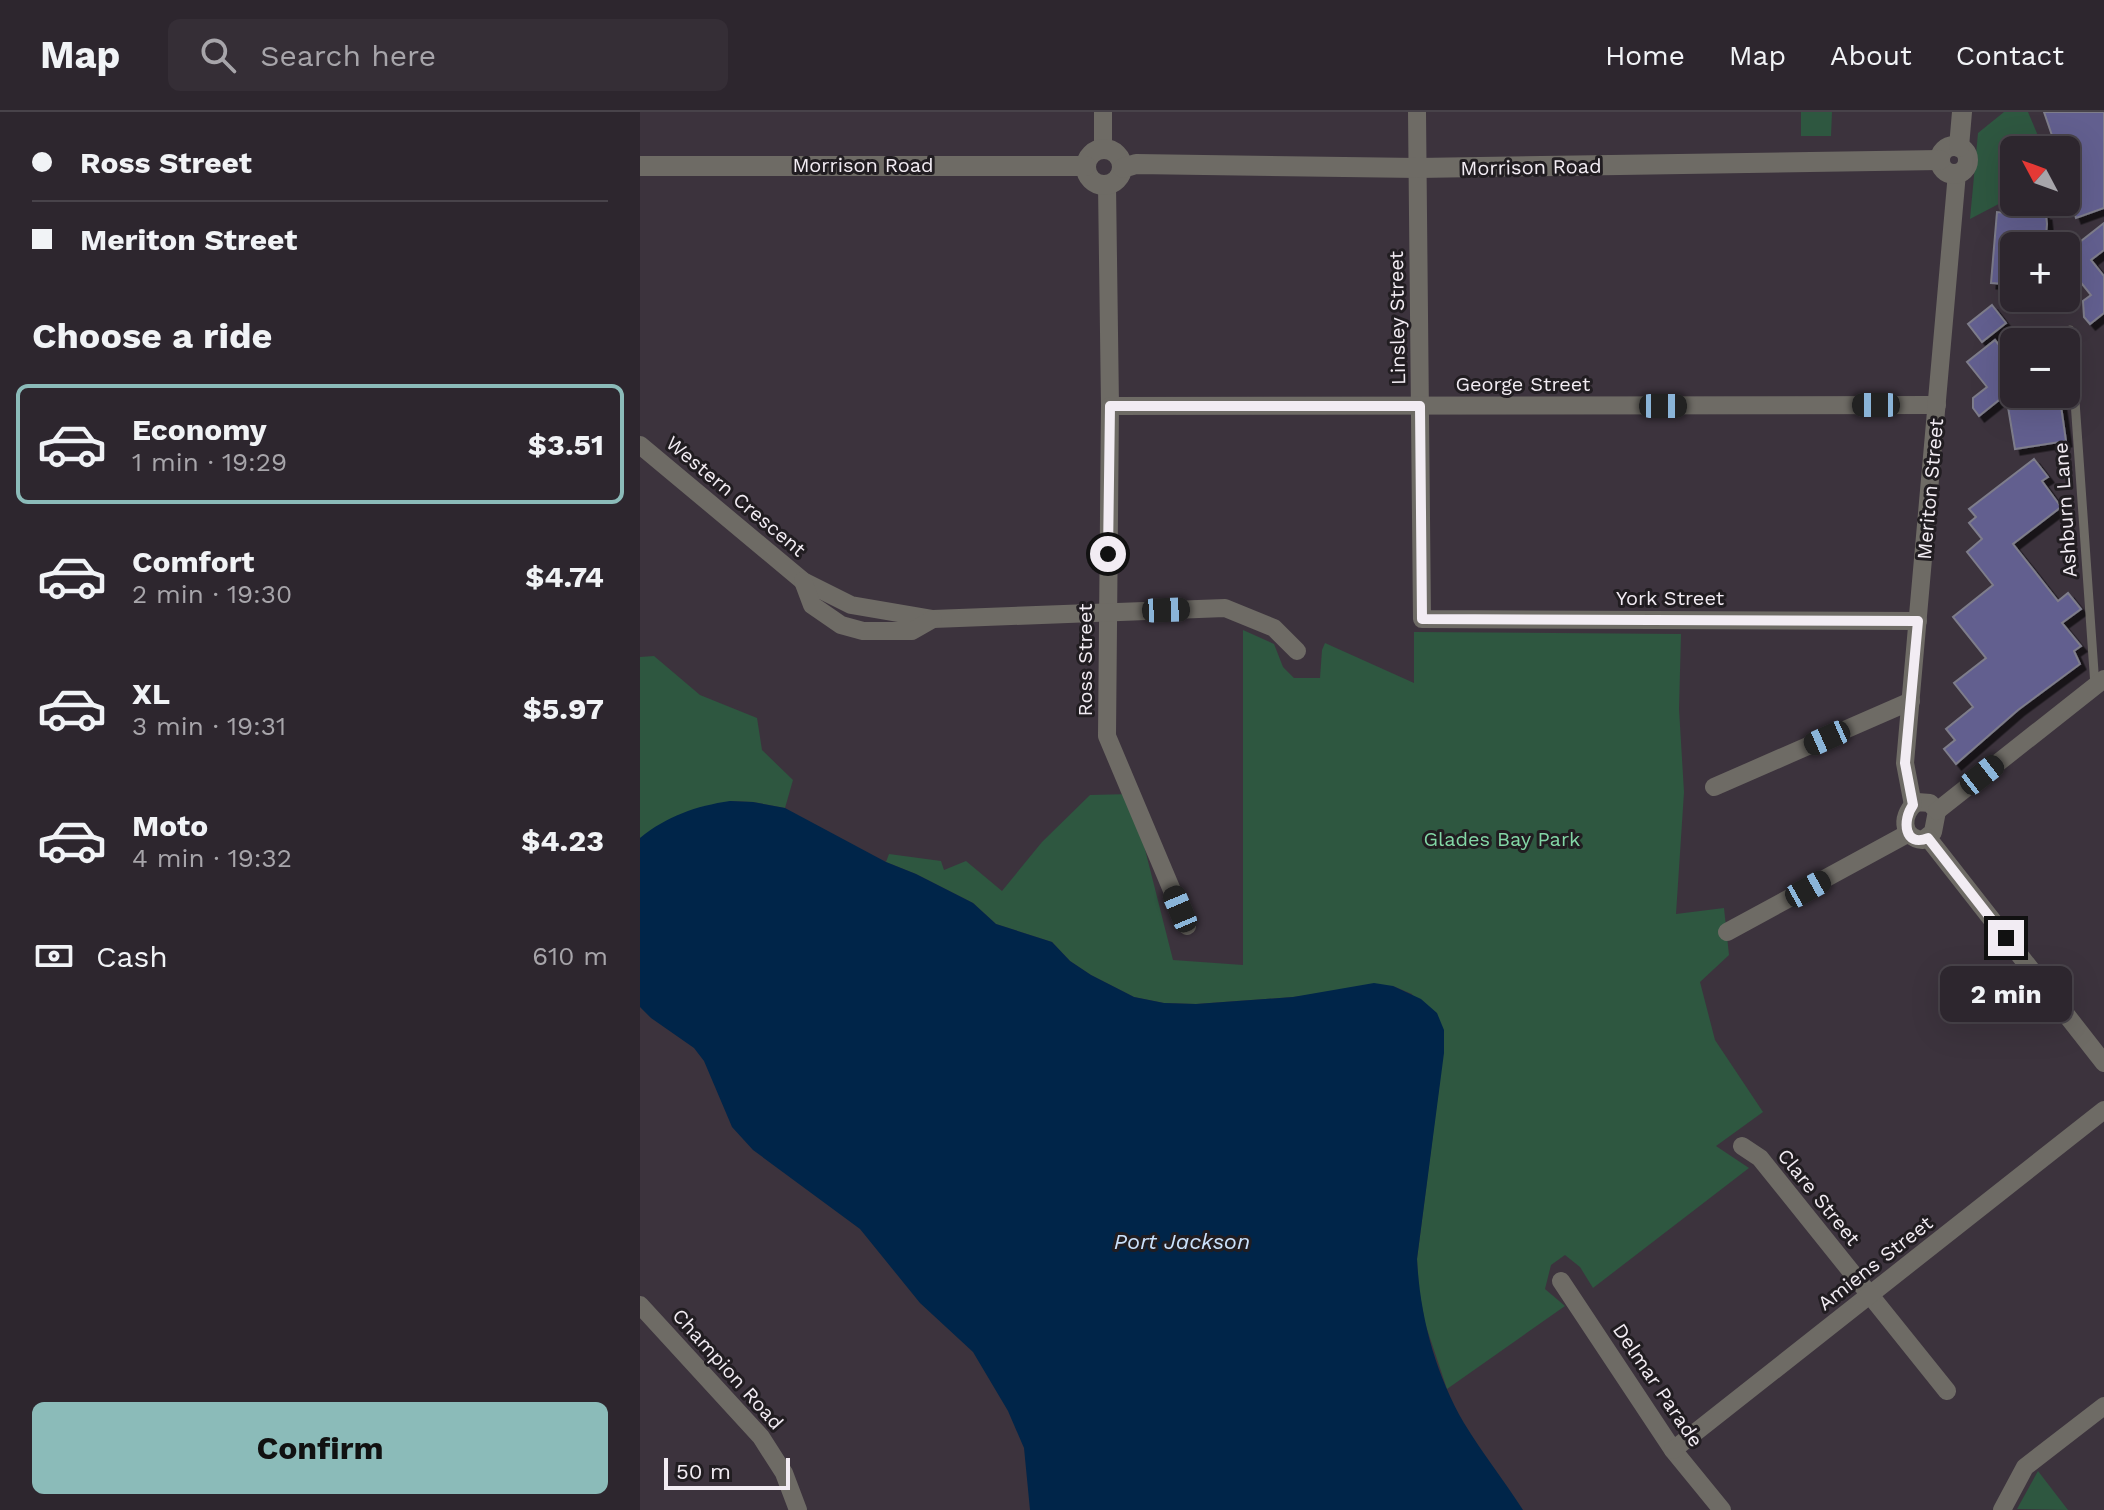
<!DOCTYPE html>
<html lang="en">
<head>
<meta charset="utf-8">
<style>
  body { margin:0; font-family:"Work Sans",sans-serif; background:#352e36; color:#f1f3f6; height:100vh; display:flex; flex-direction:column; font-size:30px; white-space:nowrap }
  * { box-sizing:border-box; margin:0 }
  p { font-size:26px; color:#a7a5aa }
  .icon { flex:none; width:44px; height:44px; fill:none; stroke:currentColor; stroke-width:2; stroke-linecap:round; stroke-linejoin:round }
  .map { position:relative; flex:1; overflow:hidden }
  .sheet { display:flex; flex-direction:column; background:#2d262e; width:640px }
  .sheet>* { flex:none }
  .guide { display:grid; align-content:center; height:176px; padding:0 32px; background:#2d262e }
  .needle { width:52px; rotate:311deg }
  .tools { position:absolute; left:1360px; top:24px; display:grid; gap:16px }
  .tools a { display:grid; place-items:center; width:80px; height:80px; border-radius:12px; background:#2d262e; box-shadow:0 8px 32px #0002,0 0 0 2px #48434a; font-size:40px }
  .scale { position:absolute; left:24px; bottom:20px; width:126px; box-sizing:border-box; padding-left:8px; border:4px solid #f2ecf3; border-top:0; font-size:22px; line-height:28px; white-space:nowrap; color:#f2ecf3; -webkit-text-stroke:6px #211d21; paint-order:stroke }
  .end { position:absolute; width:36px; height:36px; margin:-18px; border:10px solid #f2ecf3; background:#111; box-shadow:0 0 0 4px #111 }
  .from { border-radius:50% }
  .bubble { position:absolute; height:56px; border-radius:12px; background:#2d262e; box-shadow:0 8px 32px #0002,0 0 0 2px #48434a; font-size:26px; font-weight:700; line-height:56px; text-align:center }
  .car { position:absolute; width:24px; height:48px; margin:-24px -12px; border-radius:10px; box-shadow:0 0 6px 2px #0007; background:linear-gradient(#222 24%,#8ab4d8 0 40%,#222 0 76%,#8ab4d8 0 86%,#222 0) }
  .guide b { display:flex; align-items:center; gap:28px; height:76px; font-size:30px }
  .guide b+b { border-top:2px solid #48434a }
  .guide i { width:20px; height:20px; background:#f1f3f6 }
  ul { padding:0; list-style:none }
  li { display:flex; align-items:center; gap:24px; height:120px; margin:0 16px 12px; padding:0 16px; border:4px solid transparent; border-radius:12px }
  li div { flex:1 }
  li b { display:block; font-size:30px }
  li em { font-style:normal; font-weight:700 }
  li.selected { border-color:#8bbbb9 }
  li>.icon { width:72px; height:72px; stroke-width:1.5 }
  h2 { padding:0 32px; font-size:36px; line-height:96px }
  .pay { display:flex; align-items:center; gap:20px; height:88px; padding:0 32px; font-size:30px }
  .pay p { margin-inline-start:auto }
  .button { display:flex; gap:16px; margin-top:auto; padding:16px 32px }
  .button a { flex:1; height:92px; border-radius:12px; background:#8bbbb9; color:#111; font-size:32px; font-weight:700; line-height:92px; text-align:center }
  header { display:flex; align-items:center; gap:48px; box-sizing:border-box; height:112px; padding:0 40px; background:#2d262e; border-bottom:2px solid #48434a }
  header strong { font-size:38px }
  nav { display:flex; gap:44px; margin-inline-start:auto; font-size:28px }
  .search { width:560px; height:72px; background:#352e36; display:flex; align-items:center; gap:20px; box-sizing:border-box; padding:0 28px; border-radius:12px; color:#a7a5aa; font-size:30px }
  main { display:flex; flex:1; min-height:0 }
  .map>svg:first-child { display:block }
</style>
</head>
<body>
<header>
<strong>Map</strong>
<div class="search"><svg class="icon" aria-label="search" viewBox="0 0 24 24"><circle cx="10" cy="10" r="6"/><path d="M15 15l6 6"/></svg>Search here</div>
<nav><a>Home</a><a>Map</a><a>About</a><a>Contact</a></nav>
</header>
<main>
<section class="sheet">
<div class="guide">
<b><i class="from"></i>Ross Street</b>
<b><i></i>Meriton Street</b>
</div>
<h2>Choose a ride</h2>
<ul>
<li class="selected"><svg class="icon" aria-label="car" viewBox="0 0 24 24"><path d="M5 17H2v-5l4-1 3-4h7l3 4 3 1v5h-3M9 17h6M6 11h13"/><circle cx="7" cy="17" r="2"/><circle cx="17" cy="17" r="2"/></svg><div><b>Economy</b><p>1 min · 19:29</p></div><em>$3.51</em></li>
<li><svg class="icon" aria-label="car" viewBox="0 0 24 24"><path d="M5 17H2v-5l4-1 3-4h7l3 4 3 1v5h-3M9 17h6M6 11h13"/><circle cx="7" cy="17" r="2"/><circle cx="17" cy="17" r="2"/></svg><div><b>Comfort</b><p>2 min · 19:30</p></div><em>$4.74</em></li>
<li><svg class="icon" aria-label="car" viewBox="0 0 24 24"><path d="M5 17H2v-5l4-1 3-4h7l3 4 3 1v5h-3M9 17h6M6 11h13"/><circle cx="7" cy="17" r="2"/><circle cx="17" cy="17" r="2"/></svg><div><b>XL</b><p>3 min · 19:31</p></div><em>$5.97</em></li>
<li><svg class="icon" aria-label="car" viewBox="0 0 24 24"><path d="M5 17H2v-5l4-1 3-4h7l3 4 3 1v5h-3M9 17h6M6 11h13"/><circle cx="7" cy="17" r="2"/><circle cx="17" cy="17" r="2"/></svg><div><b>Moto</b><p>4 min · 19:32</p></div><em>$4.23</em></li>
</ul>
<div class="pay"><svg class="icon" aria-label="cash" viewBox="0 0 24 24"><path d="M3 7h18v10H3z"/><circle cx="12" cy="12" r="2"/></svg>Cash<p>610 m</p></div>
<div class="button"><a>Confirm</a></div>
</section>
<div class="map">
<svg width="1464" height="1398" viewBox="0 0 1464 1398">
  <defs>
    <filter id="shadow"><feDropShadow dx="5.5" dy="5.5" stdDeviation="0" flood-color="#0009"/></filter>
  </defs>
  <rect width="100%" height="100%" fill="#3c333d"/>
  <!-- green -->
  <g fill="#2e5740">
    <path d="M1161 0H1192L1191 24H1161Z"/>
    <path d="M1364 0H1388L1404 38H1374V84L1330 107 1338 21Z"/>
    <path d="M603 518 634 532 643 555 654 566H680L682 538 685 531 774 571V520L1041 522 1039 597 1044 680 1036 802 1084 796 1089 843 1060 870 1075 928 1123 1000 1076 1034 1109 1056 953 1176 940 1155 925 1143 911 1153 905 1177 925 1194 807 1277 785 1211 779 1178 777 1147 800 967 772 882 753 874 653 885 556 892 524 891 494 885 451 863 430 849 412 830 356 812 333 791 276 762 246 750 249 742 301 749 304 758 326 749 362 779 402 730 450 683 491 682 533 848 603 853Z"/>
    <path d="M14 544 60 583 117 606 122 638 153 668 145 696 113 690 90 689 0 726V545Z"/>
    <path d="M1398 1359 1428 1398 1377 1397Z"/>
  </g>
  <!-- water -->
  <path fill="#002549" d="M90 689 113 690 145 696 246 750 276 762 333 791 356 812 412 830 430 849 451 863 494 885 524 891 556 892 653 885 734 871 753 874 781 887 797 901 804 918V941L777 1147C780 1204 795 1261 824 1311 842 1341 864 1368 883 1398H390L384 1336 368 1299 333 1240 280 1191 220 1117 113 1038 92 1015 64 949 54 936 11 906 0 895V726C27 704 56 694 90 689Z"/>
  <!-- building -->
  <g fill="#625e8f" stroke="#7e7d8b" stroke-width="2" filter="url(#shadow)">
    <path d="M1404 0H1464V96L1436 106 1426 77 1434 74 1426 51V38H1417Z"/>
    <path d="M1375 90H1405L1403 103H1406L1407 112 1405 134H1374V159H1370V168L1365 167 1364 172 1351 171 1357 100 1374 102Z"/>
    <path d="M1464 111V138L1451 148 1464 164V201L1450 212 1444 205 1443 189 1451 183 1430 157 1437 152 1430 143 1438 136 1436 133Z"/>
    <path d="M1352 193 1366 211 1342 230 1328 212Z"/>
    <path d="M1355 228 1374 251V276L1339 304 1333 296V286L1347 275 1327 250Z"/>
    <path d="M1420 287 1426 329 1375 337 1368 295Z"/>
    <path d="M1394 347 1408 365 1402 369 1421 395 1373 432 1418 489 1428 481 1441 497 1422 511 1441 534 1434 539 1440 552 1378 598 1316 652 1304 637 1315 628 1306 617 1333 595 1314 571 1346 546 1313 505 1353 473 1327 440 1342 427 1329 411 1336 405 1329 397Z"/>
  </g>
  <g fill="none" stroke-linecap="round" stroke-linejoin="round">
    <!-- service -->
    <path stroke="#6e6b65" stroke-width="9" d="M1430 218 1455 574"/>
    <!-- minor -->
    <g stroke="#6e6b65" stroke-width="18">
      <path d="M463 0V36"/>
      <path d="M777 0 782 507 1278 509"/>
      <path d="M467 73 470 294 467 624 547 814"/>
      <path d="M470 294 1297 293"/>
      <path d="M0 333 163 469 211 493 293 507 585 496 634 516 657 539"/>
      <path d="M163 469 172 493 201 513 223 519H272L293 507"/>
      <path d="M1074 675 1271 589"/>
      <path d="M1277 690 1290 691 1297 699 1293 720 1283 728C1260 726 1261 701 1277 690Z"/>
      <path d="M1273 693 1265 651 1317 61"/>
      <path d="M1297 699 1464 567"/>
      <path d="M1288 726 1464 951"/>
      <path d="M1087 820 1267 722"/>
      <path d="M1102 1034 1120 1046 1307 1279"/>
      <path d="M921 1169 1033 1338 1082 1398"/>
      <path d="M0 1193 121 1325 144 1361 158 1398"/>
      <path d="M1033 1338 1464 998"/>
      <path d="M1362 1398 1385 1355 1464 1294"/>
    </g>
    <!-- tertiary -->
    <g stroke="#6e6b65" stroke-width="20">
      <circle cx="1314" cy="48" r="14"/>
      <path d="M1319 35 1322 0"/>
      <circle cx="464" cy="55" r="18"/>
      <path d="M0 54H446"/>
      <path d="M483 56 496 52 778 56 1300 48"/>
    </g>
  </g>
  <g fill="none" stroke-linecap="round" stroke-linejoin="round">
    <!-- route -->
    <path stroke="#f2ecf3" stroke-width="10" d="M468 442 470 294H780L782 507 1278 509 1265 651 1273 693C1262 708 1264 736 1288 726L1366 826"/>
  </g>
  <g text-anchor="middle" dominant-baseline="central" stroke-width="6" stroke-linejoin="round" paint-order="stroke">
    <!-- street labels -->
    <g font-size="20" fill="#f2ecf3" stroke="#211d21">
      <text x="223" y="53">Morrison Road</text>
      <text transform="translate(891 55) rotate(-1)">Morrison Road</text>
      <text transform="translate(757 206) rotate(-91)">Linsley Street</text>
      <text x="883" y="272">George Street</text>
      <text transform="translate(1290 377) rotate(-85)">Meriton Street</text>
      <text transform="translate(96 384) rotate(40)">Western Crescent</text>
      <text transform="translate(1425 398) rotate(-94)">Ashburn Lane</text>
      <text x="1030" y="486">York Street</text>
      <text transform="translate(445 548) rotate(-90)">Ross Street</text>
      <text transform="translate(1179 1085) rotate(51)">Clare Street</text>
      <text transform="translate(1235 1151) rotate(-38)">Amiens Street</text>
      <text transform="translate(88 1257) rotate(48)">Champion Road</text>
      <text transform="translate(1018 1273) rotate(56)">Delmar Parade</text>
    </g>
    <!-- park labels -->
    <g font-size="20" fill="#83d7a6" stroke="#211d21">
      <text x="862" y="727">Glades Bay Park</text>
    </g>
    <!-- water labels -->
    <g font-size="22" font-style="italic" fill="#cbe2fc" stroke="#211d21">
      <text x="542" y="1129">Port Jackson</text>
    </g>
  </g>
</svg>
<div class="tools">
<a><svg class="needle" viewBox="-14 -14 28 28"><path d="M0-13l5 13h-10z" fill="#e53935"/><path d="M0 13l5-13h-10z" fill="#a7a5aa"/></svg></a>
<a>+</a>
<a>−</a>
</div>
<div class="scale">50 m</div>
<i class="end from" style="left:468px;top:442px"></i>
<i class="end" style="left:1366px;top:826px"></i>
<div class="bubble" style="left:1300px;top:854px;width:132px">2 min</div>
<i class="car" style="left:1236px;top:293px;rotate:270deg"></i>
<i class="car" style="left:1023px;top:294px;rotate:90deg"></i>
<i class="car" style="left:526px;top:498px;rotate:88deg"></i>
<i class="car" style="left:1187px;top:626px;rotate:246deg"></i>
<i class="car" style="left:1342px;top:663px;rotate:52deg"></i>
<i class="car" style="left:1168px;top:777px;rotate:61deg"></i>
<i class="car" style="left:540px;top:797px;rotate:337deg"></i>
</div>
</main>
</body>
</html>
